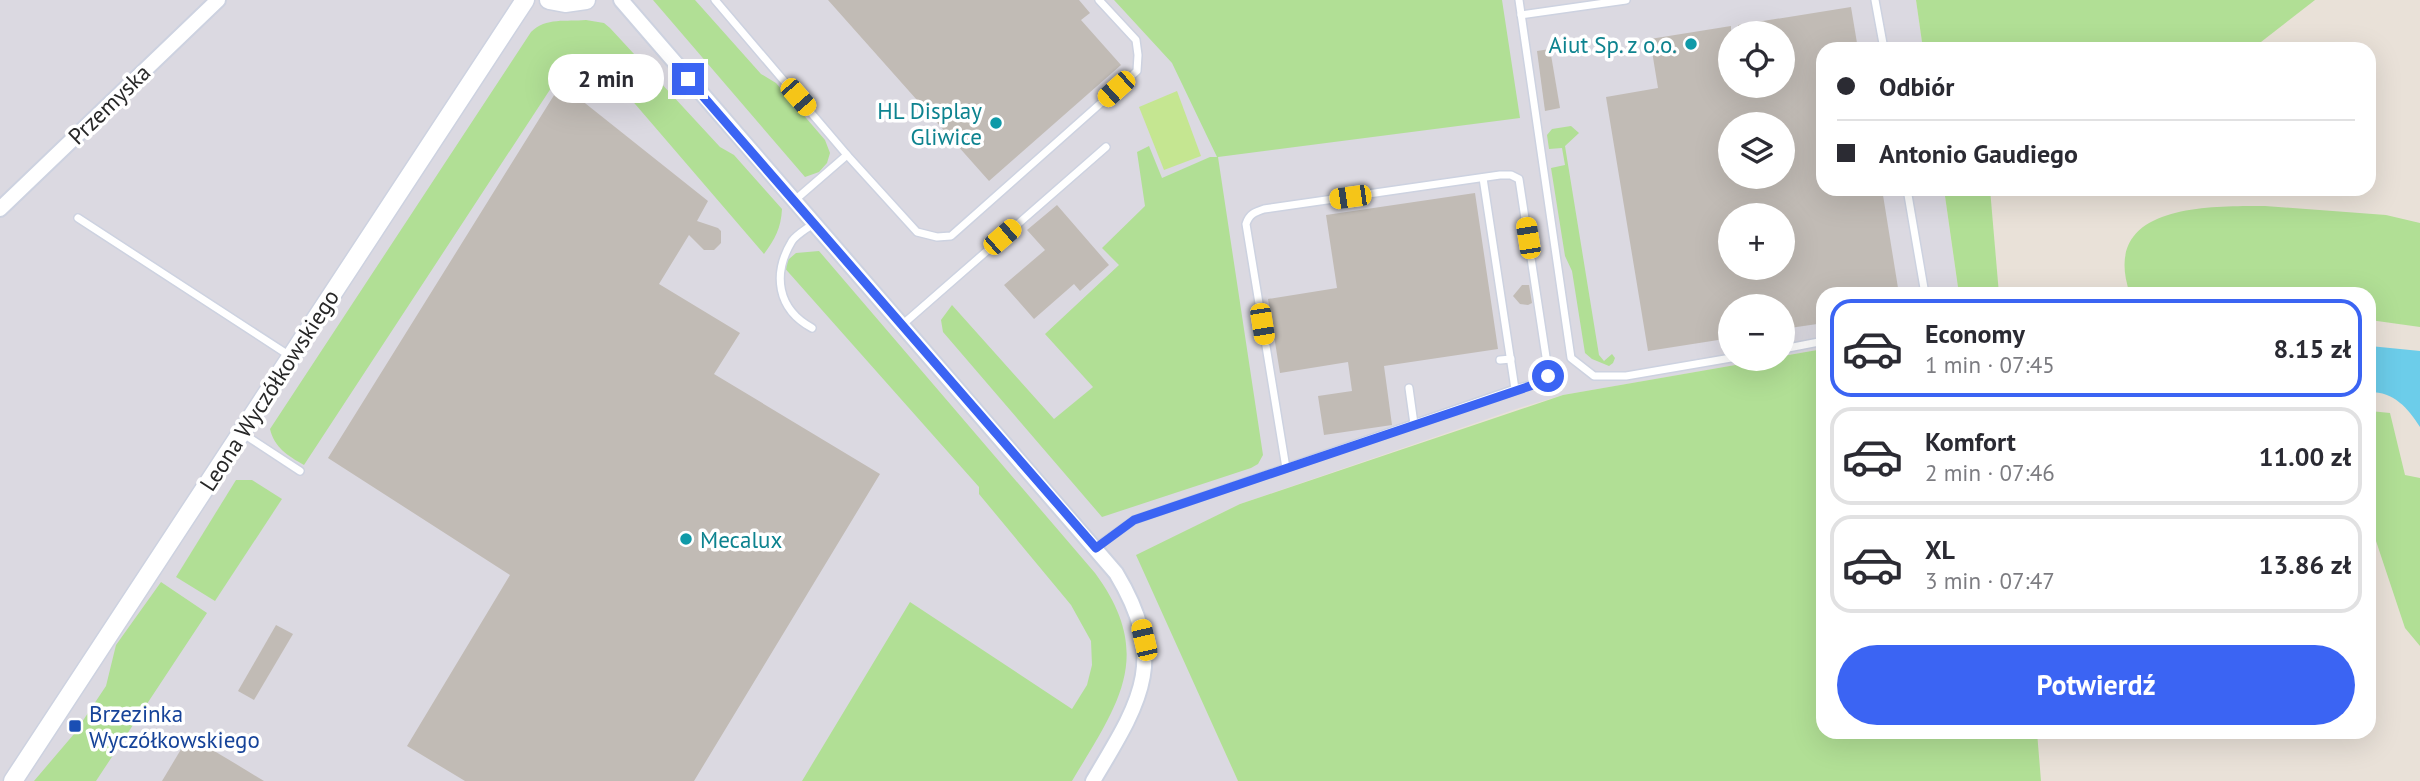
<!DOCTYPE html>
<html lang="pl">
<head>
<meta charset="utf-8">
<style>
  body { margin:0; font-family:"PT Sans",sans-serif; background:#f2f2f3; color:#2b2b33; height:100vh; display:flex; flex-direction:column; font-size:26px; white-space:nowrap }
  * { box-sizing:border-box; margin:0 }
  p { font-size:23px; color:#7c7c81 }
  .icon { flex:none; width:38px; height:38px; fill:none; stroke:currentColor; stroke-width:2; stroke-linecap:round; stroke-linejoin:round }
  .map { position:relative; flex:1; overflow:hidden }
  .drawer { position:absolute; left:1816px; top:287px; width:560px; height:452px; display:flex; flex-direction:column; background:#fff; border-radius:21px; box-shadow:0 7px 28px #0002 }
  .drawer>* { flex:none }
  .guide { position:absolute; left:1816px; top:42px; width:560px; height:154px; border-radius:21px; box-shadow:0 7px 28px #0002; display:grid; align-content:center; height:154px; padding:0 21px; background:#fff }
  .fabs { position:absolute; left:1718px; top:21px; display:grid; gap:14px }
  .fabs a { display:grid; place-items:center; width:77px; height:77px; border-radius:50%; background:#fff; box-shadow:0 7px 28px #0002; font-size:35px }
  .end { position:absolute; width:32px; height:32px; margin:-16px; border:9px solid #3b64f3; background:#fff; box-shadow:0 0 0 4px #fff }
  .from { border-radius:50% }
  .bubble { position:absolute; height:49px; border-radius:24px; background:#fff; box-shadow:0 7px 28px #0002; font-size:23px; font-weight:600; line-height:49px; text-align:center }
  .car { position:absolute; width:21px; height:42px; margin:-21px -10px; border-radius:9px; box-shadow:0 0 5px 2px #0007; background:linear-gradient(#f5c518 24%,#345 0 40%,#f5c518 0 76%,#345 0 86%,#f5c518 0) }
  .guide b { display:flex; align-items:center; gap:24px; height:66px; font-size:26px }
  .guide b+b { border-top:2px solid #e1e1e2 }
  .guide i { width:18px; height:18px; background:#2b2b33 }
  ul { padding:12px 0 0; list-style:none }
  li { display:flex; align-items:center; gap:21px; height:98px; margin:0 14px 10px; padding:0 7px; border:4px solid #e1e1e2; border-radius:21px }
  li div { flex:1 }
  li b { display:block; font-size:26px }
  li em { font-style:normal; font-weight:600 }
  li.active { border-color:#3b64f3 }
  li>.icon { width:63px; height:63px; stroke-width:1.5 }
  .button { display:flex; gap:14px; margin-top:auto; padding:14px 21px }
  .button a { flex:1; height:80px; border-radius:42px; background:#3b64f3; color:#fff; font-size:28px; font-weight:600; line-height:80px; text-align:center }
  .map>svg:first-child { display:block }
</style>
</head>
<body>
<div class="map">
<svg width="2420" height="781" viewBox="0 0 2420 781">
  <rect width="100%" height="100%" fill="#e9e1d8"/>
  <!-- industrial -->
  <path fill="#dbd9e1" fill-rule="evenodd" d="M0 0H1916L1923 49H1824V189H1944L1959 294H1824L1823 349 1783 356V306H1731V359H1770L1563 395 1519 408 1240 504 1137 555 1238 781H0ZM1731 33H1783V86H1731ZM1731 124H1783V177H1731ZM1731 215H1783V268H1731Z"/>
  <!-- green -->
  <g fill="#b1df95">
    <path d="M653 0H695L761 74 776 83 825 140 830 153 827 163 819 172 805 177Z"/>
    <path d="M1114 0H1502L1520 118 1218 157 1263 455 1258 464 1251 468 1102 517 943 332 941 320 952 305 1054 419 1093 387 1045 334 1119 265 1102 248 1145 206 1137 152 1149 146 1162 178 1210 157H1217L1172 63Z"/>
    <path d="M1916 0H2315L2252 49H1923Z"/>
    <path d="M586 20 604 23 610 28 720 147 734 155 782 209C781 228 775 239 764 254L593 55 572 56 304 465C288 456 274 447 270 429L531 32C546 17 566 22 586 20Z"/>
    <path d="M1571 126 1579 133 1565 146 1599 355 1604 361 1612 354 1615 358 1613 363 1609 366 1592 359 1585 353 1572 271 1565 256 1551 168 1565 165 1562 148 1549 149 1547 135 1552 129Z"/>
    <path d="M1944 189H1990L1999 294H1959Z"/>
    <path d="M2265 206 2386 215 2420 223V327L2370 320V294H2130C2099 204 2207 206 2265 206Z"/>
    <path d="M819 251 1095 573C1156 656 1118 704 1072 781H802L910 602 1072 709 1087 685 1092 665 1091 641 1071 605 979 494V487L782 265 796 253Z"/>
    <path d="M1823 349 1824 732H2037L2041 781H1238L1136 555 1240 504 1563 395 1770 359H1783V356Z"/>
    <path d="M2370 411 2390 413 2405 475 2420 478V646L2405 628 2370 523Z"/>
    <path d="M236 480H252L282 499 215 601 176 577Z"/>
    <path d="M161 582 207 613 96 781H34L74 734 106 686 116 645Z"/>
  </g>
  <!-- pitch -->
  <path fill="#c5e691" d="M1177 91 1201 156 1164 170 1139 107Z"/>
  <!-- water -->
  <path fill="#6ccdea" d="M2370 346 2420 351V427C2408 408 2394 392 2370 392Z"/>
  <!-- building -->
  <g fill="#c1bbb5" fill-rule="evenodd">
    <path d="M828 0H1079L1090 13 1081 20 1121 65 989 181Z"/>
    <path d="M1851 7 1858 49H1824V189H1882L1899 294H1824V323L1783 329V306H1731V338L1648 351 1606 97 1658 88 1650 39 1731 26V86H1783V33H1738V25ZM1731 124H1783V177H1731ZM1731 215H1783V268H1731Z"/>
    <path d="M1550 49 1560 108 1545 111 1537 51Z"/>
    <path d="M561 84 708 201 697 221 718 228 721 231V243L714 250H704L689 235 659 284 740 333 714 374 880 474 694 781H465L407 746 510 575 328 458Z"/>
    <path d="M1475 193 1498 349 1384 366 1392 425 1324 435 1318 396 1352 391 1348 362 1280 373 1268 299 1337 288 1326 215Z"/>
    <path d="M1057 205 1109 265 1080 291 1074 284 1034 319 1004 285 1045 250 1027 230Z"/>
    <path d="M1522 285H1529L1532 303 1528 305 1520 304 1513 296Z"/>
    <path d="M276 625 293 634 254 700 238 691Z"/>
    <path d="M189 736 236 764 264 781H162Z"/>
  </g>
  <g fill="none" stroke-linecap="round" stroke-linejoin="round">
    <!-- service casing -->
    <g stroke="#cdd2e0" stroke-width="10">
      <g id="service">
        <path d="M715 0 847 155 917 232 937 237 951 236 1137 71 1138 55 1136 40 1099 0"/>
        <path d="M1519 0 1571 358 1594 376H1626L1731 358"/>
        <path d="M1875 0 1884 49"/>
        <path d="M1521 15 1626 0"/>
        <path d="M1483 178 1515 389"/>
        <path d="M1907 189 1925 294"/>
        <path d="M795 200 847 155"/>
        <path d="M78 218 290 356"/>
        <path d="M902 325 1106 147"/>
        <path d="M812 328C777 309 772 274 792 241 797 234 807 229 814 223"/>
        <path d="M1783 349 1824 341"/>
        <path d="M1500 360 1511 359"/>
        <path d="M1409 388 1414 424"/>
        <path d="M242 433 300 471"/>
        <path d="M1095 548 1134 520 1515 389 1545 381 1548 370 1519 179 1511 175H1500L1264 209C1255 212 1249 214 1246 224L1286 468"/>
      </g>
    </g>
    <!-- minor casing -->
    <g stroke="#cdd2e0" stroke-width="18">
      <g id="minor">
        <path d="M621 0 1116 573C1169 661 1140 702 1093 781"/>
        <path d="M0 209 218 0"/>
      </g>
    </g>
    <!-- tertiary casing -->
    <g stroke="#cdd2e0" stroke-width="21">
      <g id="tertiary">
        <path d="M549 0 565 3 586 0"/>
        <path d="M13 781 525 0"/>
      </g>
    </g>
    <!-- service -->
    <use href="#service" stroke="#fff" stroke-width="7"/>
    <!-- minor -->
    <use href="#minor" stroke="#fff" stroke-width="14"/>
    <!-- tertiary -->
    <use href="#tertiary" stroke="#fff" stroke-width="18"/>
  </g>
  <g fill="none" stroke-linecap="round" stroke-linejoin="round">
    <!-- route -->
    <path stroke="#3b64f3" stroke-width="9" d="M688 79 1096 548 1134 520 1545 381 1548 376"/>
  </g>
  <!-- markers -->
  <g fill="#0f9aa8" stroke="#fff" stroke-width="2.5">
    <circle cx="1691" cy="44" r="7"/>
    <circle cx="996" cy="123" r="7"/>
    <circle cx="686" cy="539" r="7"/>
  </g>
  <rect fill="#1a4fb4" stroke="#fff" stroke-width="2.5" x="68" y="719" width="14" height="14" rx="3.5"/>
  <g text-anchor="middle" dominant-baseline="central" stroke-width="7" stroke-linejoin="round" paint-order="stroke">
    <!-- culture labels -->
    <g font-size="23" fill="#0d838f" stroke="#fff" text-anchor="end">
      <text x="1677" y="44">Aiut Sp. z o.o.</text>
      <text x="982" y="110">HL Display<tspan x="982" dy="26">Gliwice</tspan></text>
      <text x="700" y="539" text-anchor="start">Mecalux</text>
    </g>
    <!-- street labels -->
    <g font-size="23" fill="#272727" stroke="#fff">
      <text transform="translate(109 104) rotate(-44)">Przemyska</text>
      <text transform="translate(269 390) rotate(-57)">Leona Wyczółkowskiego</text>
    </g>
    <!-- transit labels -->
    <g font-size="23" fill="#164399" stroke="#fff" text-anchor="start">
      <text x="89" y="713">Brzezinka<tspan x="89" dy="26">Wyczółkowskiego</tspan></text>
    </g>
  </g>
</svg>
<div class="fabs">
<a><svg class="icon" aria-label="locate" viewBox="0 0 24 24"><circle cx="12" cy="12" r="6"/><path d="M12 2v4M12 18v4M2 12h4M18 12h4"/></svg></a>
<a><svg class="icon" aria-label="layers" viewBox="0 0 24 24"><path d="M12 4l9 5-9 5-9-5zM3 14l9 5 9-5"/></svg></a>
<a>+</a>
<a>−</a>
</div>
<i class="end from" style="left:1548px;top:376px"></i>
<i class="end" style="left:688px;top:79px"></i>
<div class="bubble" style="left:548px;top:54px;width:116px">2 min</div>
<i class="car" style="left:1116px;top:89px;rotate:228deg"></i>
<i class="car" style="left:798px;top:97px;rotate:139deg"></i>
<i class="car" style="left:1350px;top:197px;rotate:262deg"></i>
<i class="car" style="left:1002px;top:237px;rotate:49deg"></i>
<i class="car" style="left:1528px;top:238px;rotate:351deg"></i>
<i class="car" style="left:1262px;top:324px;rotate:171deg"></i>
<i class="car" style="left:1144px;top:640px;rotate:347deg"></i>
<div class="guide">
<b><i class="from"></i>Odbiór</b>
<b><i></i>Antonio Gaudiego</b>
</div>
<section class="drawer">
<ul>
<li class="active"><svg class="icon" aria-label="car" viewBox="0 0 24 24"><path d="M5 17H2v-5l4-1 3-4h7l3 4 3 1v5h-3M9 17h6M6 11h13"/><circle cx="7" cy="17" r="2"/><circle cx="17" cy="17" r="2"/></svg><div><b>Economy</b><p>1 min · 07:45</p></div><em>8.15 zł</em></li>
<li><svg class="icon" aria-label="car" viewBox="0 0 24 24"><path d="M5 17H2v-5l4-1 3-4h7l3 4 3 1v5h-3M9 17h6M6 11h13"/><circle cx="7" cy="17" r="2"/><circle cx="17" cy="17" r="2"/></svg><div><b>Komfort</b><p>2 min · 07:46</p></div><em>11.00 zł</em></li>
<li><svg class="icon" aria-label="car" viewBox="0 0 24 24"><path d="M5 17H2v-5l4-1 3-4h7l3 4 3 1v5h-3M9 17h6M6 11h13"/><circle cx="7" cy="17" r="2"/><circle cx="17" cy="17" r="2"/></svg><div><b>XL</b><p>3 min · 07:47</p></div><em>13.86 zł</em></li>
</ul>
<div class="button"><a>Potwierdź</a></div>
</section>
</div>
</body>
</html>
